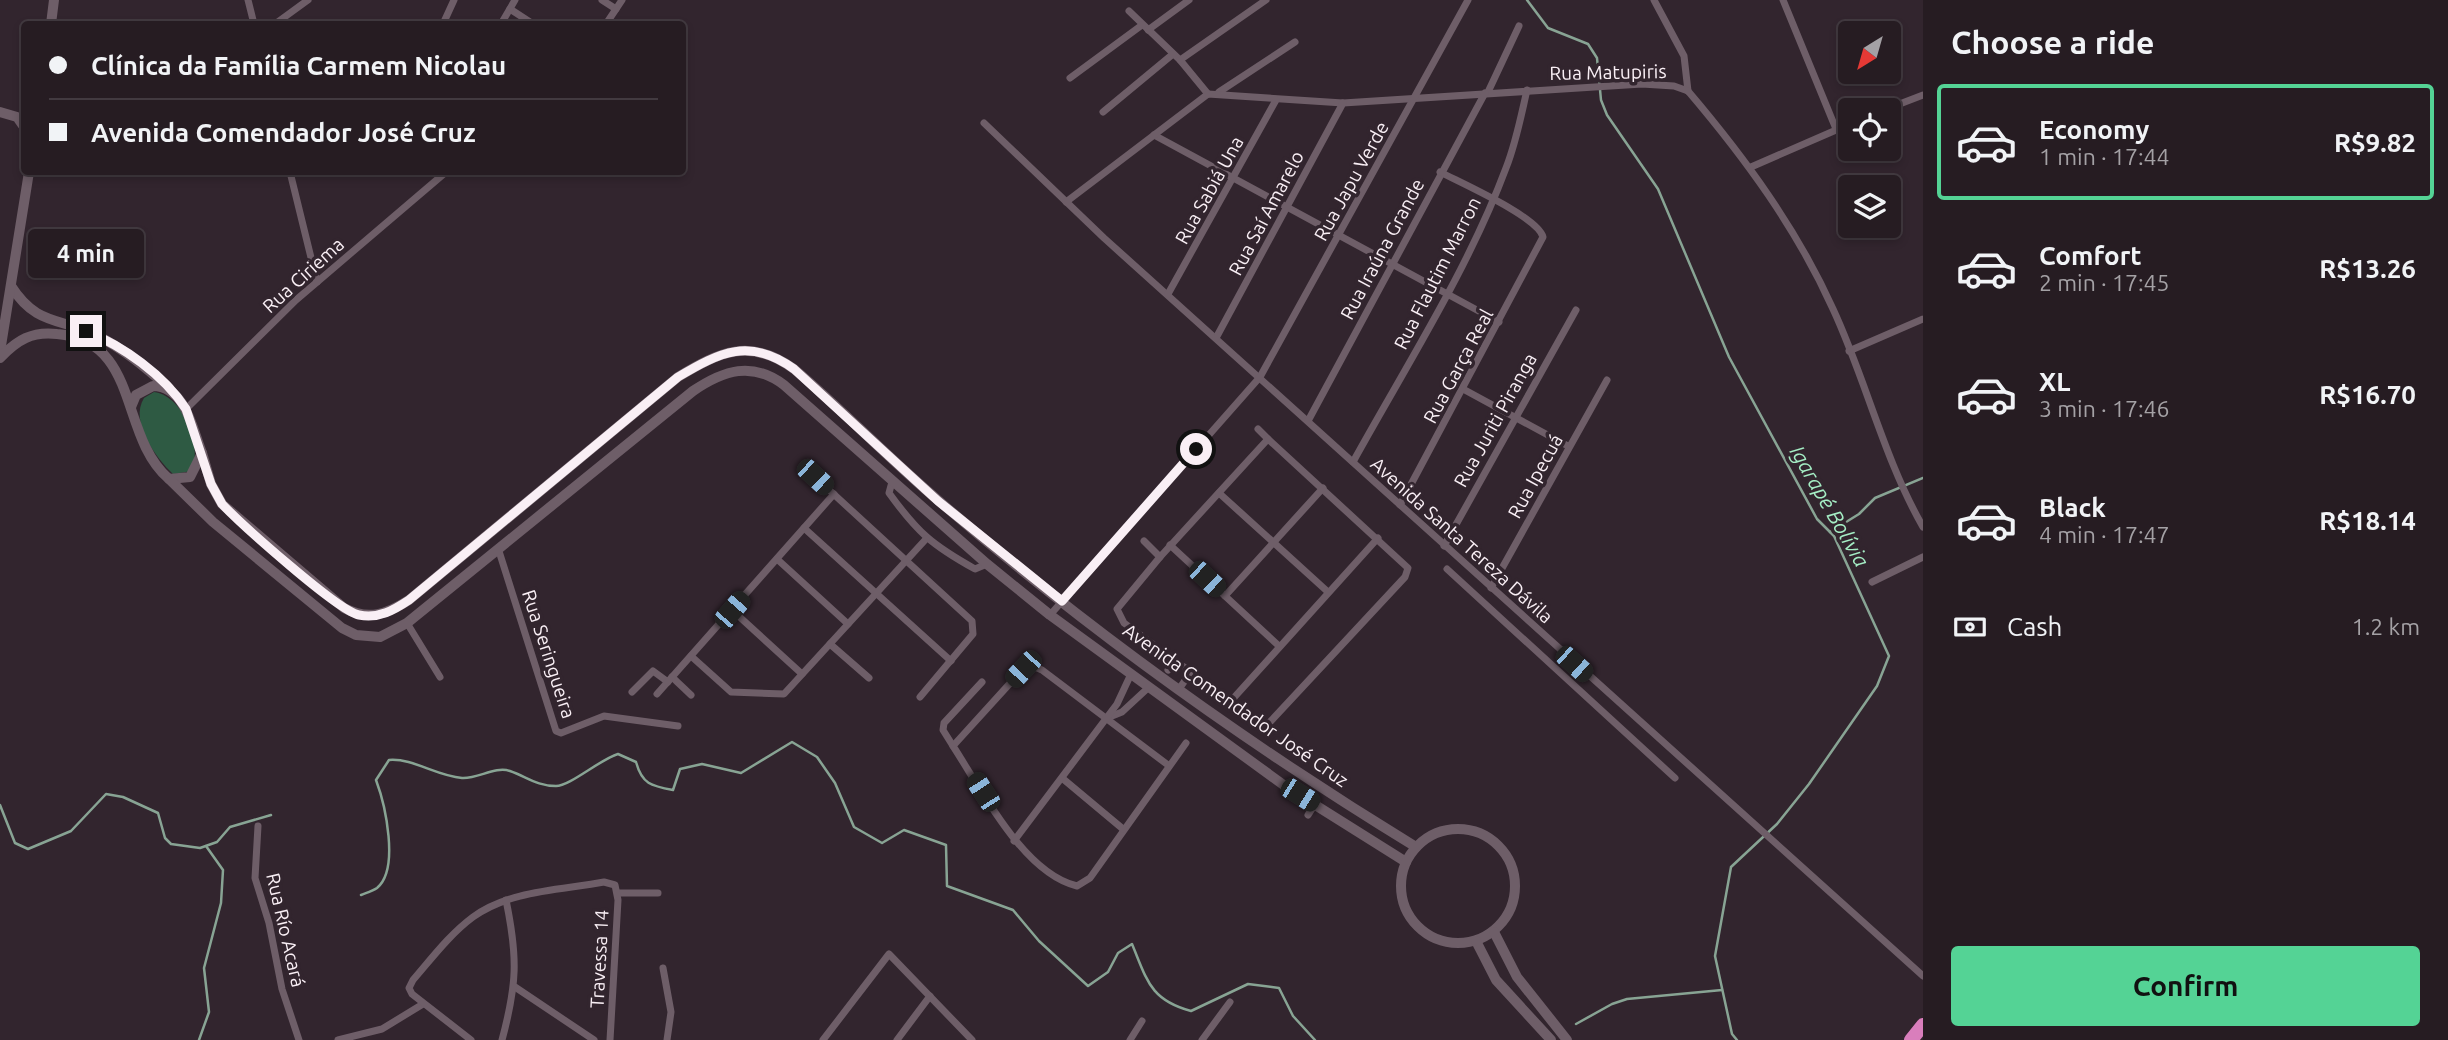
<!DOCTYPE html>
<html lang="en">
<head>
<meta charset="utf-8">
<style>
  body { margin:0; font-family:Ubuntu,sans-serif; background:#2e252a; color:#f1f3f6; height:100vh; display:flex; flex-direction:column; font-size:26px; white-space:nowrap }
  * { box-sizing:border-box; margin:0 }
  p { font-size:23px; color:#a4a1a5 }
  .icon { flex:none; width:38px; height:38px; fill:none; stroke:currentColor; stroke-width:2; stroke-linecap:round; stroke-linejoin:round }
  .map { position:relative; flex:1; overflow:hidden }
  .sheet { display:flex; flex-direction:column; background:#261c22; width:525px }
  .sheet>* { flex:none }
  .guide { position:absolute; left:21px; top:21px; width:665px; height:154px; border-radius:7px; box-shadow:0 4px 10px #0003,0 0 0 2px #423a40; display:grid; align-content:center; height:154px; padding:0 28px; background:#261c22 }
  .needle { width:46px; rotate:217deg }
  .fabs { position:absolute; left:1838px; top:21px; display:grid; gap:14px }
  .fabs a { display:grid; place-items:center; width:63px; height:63px; border-radius:7px; background:#261c22; box-shadow:0 4px 10px #0003,0 0 0 2px #423a40; font-size:35px }
  .end { position:absolute; width:32px; height:32px; margin:-16px; border:9px solid #f9eff5; background:#111; box-shadow:0 0 0 4px #111 }
  .from { border-radius:50% }
  .bubble { position:absolute; height:49px; border-radius:7px; background:#261c22; box-shadow:0 4px 10px #0003,0 0 0 2px #423a40; font-size:23px; font-weight:700; line-height:49px; text-align:center }
  .car { position:absolute; width:21px; height:42px; margin:-21px -10px; border-radius:9px; box-shadow:0 0 5px 2px #0007; background:linear-gradient(#222 24%,#8ab4d8 0 40%,#222 0 76%,#8ab4d8 0 86%,#222 0) }
  .guide b { display:flex; align-items:center; gap:24px; height:66px; font-size:26px }
  .guide b+b { border-top:2px solid #423a40 }
  .guide i { width:18px; height:18px; background:#f1f3f6 }
  ul { padding:0; list-style:none }
  li { display:flex; align-items:center; gap:21px; height:116px; margin:0 14px 10px; padding:0 14px; border:4px solid transparent; border-radius:7px }
  li div { flex:1 }
  li b { display:block; font-size:26px }
  li em { font-style:normal; font-weight:700 }
  li.selected { border-color:#54d395 }
  li>.icon { width:63px; height:63px; stroke-width:1.5 }
  h2 { padding:0 28px; font-size:32px; line-height:84px }
  .pay { display:flex; align-items:center; gap:18px; height:77px; padding:0 28px; font-size:26px }
  .pay p { margin-inline-start:auto }
  .button { display:flex; gap:14px; margin-top:auto; padding:14px 28px }
  .button a { flex:1; height:80px; border-radius:7px; background:#54d395; color:#111; font-size:28px; font-weight:700; line-height:80px; text-align:center }
  main { display:flex; flex:1; min-height:0 }
  .map>svg:first-child { display:block }
</style>
</head>
<body>
<main>
<div class="map">
<svg width="1923" height="1040" viewBox="0 0 1923 1040">
  <rect width="100%" height="100%" fill="#32252e"/>
  <!-- green -->
  <path fill="#2e5a43" d="M154 392C184 396 202 446 192 471L173 474C156 458 129 422 144 398Z"/>
  <g fill="none" stroke-linecap="round" stroke-linejoin="round">
    <!-- stream -->
    <g stroke="#88a494" stroke-width="2.5">
      <path d="M1527 0 1548 28 1588 44 1597 58 1601 100 1607 115 1658 189 1729 357 1817 519 1834 536 1889 656 1877 686 1809 784 1777 824 1731 867 1715 956 1732 1034 1737 1040"/>
      <path d="M1830 532 1859 514 1875 498 1923 478"/>
      <path d="M0 805 15 843 28 849 71 831 106 794 123 797 158 813 165 838 171 844 200 848 217 842 230 827 271 815"/>
      <path d="M361 895C366 893 373 891 377 888 400 869 385 804 376 780L389 760C413 758 436 776 462 778 478 779 495 766 510 771 527 777 537 786 556 786 570 786 599 760 618 754L636 762C642 784 651 786 673 790L680 769 702 764 741 773 792 742 817 757 835 783 854 827 882 843 904 830 946 845 947 886 1013 910 1039 941 1088 986 1108 972 1118 953 1132 944C1147 980 1150 1000 1191 1011L1248 984 1279 988 1293 1016 1315 1040"/>
      <path d="M1576 1024 1612 1004 1627 999 1722 990"/>
      <path d="M199 1040 209 1012 204 968 221 903 223 870 206 846"/>
    </g>
    <!-- street -->
    <g stroke="#6e5e68" stroke-width="7">
      <path d="M248 0 254 24"/>
      <path d="M602 0 616 9"/>
      <path d="M1654 0 1684 56 1688 91"/>
      <path d="M1783 0 1836 129"/>
      <path d="M510 9 533 24"/>
      <path d="M1129 11 1180 60 1208 94"/>
      <path d="M275 24 308 0"/>
      <path d="M443 24 454 0"/>
      <path d="M501 24 515 0"/>
      <path d="M606 24 622 0"/>
      <path d="M1148 30 1189 0"/>
      <path d="M1180 60 1266 0"/>
      <path d="M1070 78 1142 25"/>
      <path d="M1219 92 1295 42"/>
      <path d="M1488 92 1519 26"/>
      <path d="M1884 110 1923 95"/>
      <path d="M1103 112 1173 54"/>
      <path d="M984 123 1104 238 1923 976"/>
      <path d="M1154 135 1499 322"/>
      <path d="M1751 167 1850 124"/>
      <path d="M290 172 317 282"/>
      <path d="M1066 202 1208 94 1343 103 1642 84 1674 86 1688 91C1745 158 1797 229 1833 309 1866 380 1884 459 1923 527"/>
      <path d="M1168 294 1276 100"/>
      <path d="M1216 338 1343 103"/>
      <path d="M1849 351 1923 319"/>
      <path d="M1463 389 1568 446"/>
      <path d="M186 409 296 300 446 172"/>
      <path d="M1308 421 1485 93"/>
      <path d="M1258 429 1268 439"/>
      <path d="M1268 439 1408 568 1405 577 1269 723 1263 725 1124 623 1117 609 1160 557Z"/>
      <path d="M1353 462C1406 366 1468 270 1506 168 1516 143 1521 116 1527 90"/>
      <path d="M815 477 972 621 973 634 920 697"/>
      <path d="M892 482 889 493C918 533 932 545 975 569L987 564"/>
      <path d="M1219 493 1328 592"/>
      <path d="M1400 505 1543 237C1538 217 1461 183 1440 172"/>
      <path d="M804 528 951 661"/>
      <path d="M1144 541 1160 557"/>
      <path d="M1170 545 1279 646"/>
      <path d="M1444 546 1576 310"/>
      <path d="M498 548 556 731 561 733 604 716 678 726"/>
      <path d="M777 559 848 624"/>
      <path d="M1447 569 1675 778"/>
      <path d="M1872 582 1923 557"/>
      <path d="M1491 588 1607 380"/>
      <path d="M1225 596 1323 488"/>
      <path d="M732 610 802 674"/>
      <path d="M1050 615 1260 377 1468 0"/>
      <path d="M407 623 440 677"/>
      <path d="M830 644 869 678"/>
      <path d="M691 656 731 692 784 694 926 539"/>
      <path d="M1168 670 1175 661"/>
      <path d="M672 677 691 695"/>
      <path d="M1179 689 1191 672"/>
      <path d="M632 692 653 671 668 682"/>
      <path d="M657 694 834 494"/>
      <path d="M1230 702 1378 538"/>
      <path d="M1107 718 1122 712 1149 687"/>
      <path d="M953 746 943 730 944 723 982 682"/>
      <path d="M1168 765 1042 670 1030 665 1023 669 953 746C981 789 1024 874 1077 886L1090 878 1186 743"/>
      <path d="M1062 778 1123 829"/>
      <path d="M1308 815 1315 804"/>
      <path d="M258 826 255 878 269 923 282 989 299 1040"/>
      <path d="M1014 841 1117 704 1131 674"/>
      <path d="M618 893H658"/>
      <path d="M663 968 671 1012 667 1040"/>
      <path d="M515 987 594 1040"/>
      <path d="M338 1040 382 1029 423 1004"/>
      <path d="M471 1040 412 994 409 988 413 980C432 958 450 934 473 917 510 890 562 890 604 882L615 885 618 900 610 1040"/>
      <path d="M502 1040C517 984 518 958 506 900"/>
      <path d="M823 1040 889 954 972 1040"/>
      <path d="M897 1040 930 996"/>
      <path d="M1130 1040 1142 1021"/>
      <path d="M1202 1040 1230 1002"/>
    </g>
    <!-- secondary -->
    <g stroke="#6e5e68" stroke-width="10">
      <path d="M51 24 54 0"/>
      <path d="M0 112 17 117 24 127"/>
      <path d="M11 286C37 327 61 317 98 336 124 349 147 369 169 388"/>
      <path d="M0 352 29 172"/>
      <path d="M0 358C17 340 32 331 57 334 141 341 118 435 169 479L190 477 202 453C192 428 186 387 153 386L136 395 131 407"/>
      <path d="M202 453 211 484 222 504 344 608C369 621 387 614 409 600L678 377C719 352 750 337 794 369 844 411 889 459 939 501 1087 629 1249 745 1416 847"/>
      <path d="M169 479 213 522 342 628 356 635 380 637 407 623 693 391C724 370 752 361 784 385L987 564 1050 615 1285 786 1406 862"/>
      <circle cx="1458" cy="886" r="57"/>
      <path d="M1494 932 1517 977 1567 1040"/>
      <path d="M1476 941 1496 980 1551 1040"/>
    </g>
    <!-- highway -->
    <path stroke="#d97ebc" stroke-width="14" d="M1911 1040 1923 1025"/>
  </g>
  <g fill="none" stroke-linecap="round" stroke-linejoin="round">
    <!-- route -->
    <path stroke="#f9eff5" stroke-width="9" d="M86 331C123 346 164 375 186 409L211 484 222 504C241 524 338 611 359 615 379 619 394 610 409 600L678 377C720 352 750 337 794 369L938 501 1062 601 1196 449"/>
  </g>
  <g text-anchor="middle" dominant-baseline="central" stroke-width="7" stroke-linejoin="round" paint-order="stroke">
    <!-- street labels -->
    <g font-size="19" fill="#f9eff5" stroke="#32252e">
      <text transform="translate(1608 72) rotate(-1)">Rua Matupiris</text>
      <text transform="translate(1351 181) rotate(-61)">Rua Japu Verde</text>
      <text transform="translate(1209 190) rotate(-61)">Rua Sabiá Una</text>
      <text transform="translate(1266 213) rotate(-62)">Rua Saí Amarelo</text>
      <text transform="translate(1382 249) rotate(-62)">Rua Iraúna Grande</text>
      <text transform="translate(1437 273) rotate(-63)">Rua Flautim Marron</text>
      <text transform="translate(303 275) rotate(-42)">Rua Ciriema</text>
      <text transform="translate(1458 366) rotate(-62)">Rua Garça Real</text>
      <text transform="translate(1495 420) rotate(-61)">Rua Juriti Piranga</text>
      <text transform="translate(1535 476) rotate(-61)">Rua Ipecuá</text>
      <text transform="translate(1462 540) rotate(42)">Avenida Santa Tereza Dávila</text>
      <text transform="translate(549 654) rotate(72)">Rua Seringueira</text>
      <text transform="translate(1236 705) rotate(35)">Avenida Comendador José Cruz</text>
      <text transform="translate(286 930) rotate(77)">Rua Río Acará</text>
      <text transform="translate(599 959) rotate(-87)">Travessa 14</text>
    </g>
    <!-- water labels -->
    <g font-size="21" font-style="italic" fill="#a5eec5" stroke="#32252e">
      <text transform="translate(1830 506) rotate(60)">Igarapé Bolívia</text>
    </g>
  </g>
</svg>
<div class="fabs">
<a><svg class="needle" viewBox="-14 -14 28 28"><path d="M0-13l5 13h-10z" fill="#e53935"/><path d="M0 13l5-13h-10z" fill="#a4a1a5"/></svg></a>
<a><svg class="icon" aria-label="locate" viewBox="0 0 24 24"><circle cx="12" cy="12" r="6"/><path d="M12 2v4M12 18v4M2 12h4M18 12h4"/></svg></a>
<a><svg class="icon" aria-label="layers" viewBox="0 0 24 24"><path d="M12 4l9 5-9 5-9-5zM3 14l9 5 9-5"/></svg></a>
</div>
<i class="end from" style="left:1196px;top:449px"></i>
<i class="end" style="left:86px;top:331px"></i>
<div class="bubble" style="left:28px;top:229px;width:116px">4 min</div>
<i class="car" style="left:815px;top:477px;rotate:133deg"></i>
<i class="car" style="left:1207px;top:579px;rotate:133deg"></i>
<i class="car" style="left:732px;top:610px;rotate:41deg"></i>
<i class="car" style="left:1574px;top:664px;rotate:132deg"></i>
<i class="car" style="left:1023px;top:669px;rotate:223deg"></i>
<i class="car" style="left:983px;top:792px;rotate:327deg"></i>
<i class="car" style="left:1300px;top:795px;rotate:122deg"></i>
<div class="guide">
<b><i class="from"></i>Clínica da Família Carmem Nicolau</b>
<b><i></i>Avenida Comendador José Cruz</b>
</div>
</div>
<section class="sheet">
<h2>Choose a ride</h2>
<ul>
<li class="selected"><svg class="icon" aria-label="car" viewBox="0 0 24 24"><path d="M5 17H2v-5l4-1 3-4h7l3 4 3 1v5h-3M9 17h6M6 11h13"/><circle cx="7" cy="17" r="2"/><circle cx="17" cy="17" r="2"/></svg><div><b>Economy</b><p>1 min · 17:44</p></div><em>R$9.82</em></li>
<li><svg class="icon" aria-label="car" viewBox="0 0 24 24"><path d="M5 17H2v-5l4-1 3-4h7l3 4 3 1v5h-3M9 17h6M6 11h13"/><circle cx="7" cy="17" r="2"/><circle cx="17" cy="17" r="2"/></svg><div><b>Comfort</b><p>2 min · 17:45</p></div><em>R$13.26</em></li>
<li><svg class="icon" aria-label="car" viewBox="0 0 24 24"><path d="M5 17H2v-5l4-1 3-4h7l3 4 3 1v5h-3M9 17h6M6 11h13"/><circle cx="7" cy="17" r="2"/><circle cx="17" cy="17" r="2"/></svg><div><b>XL</b><p>3 min · 17:46</p></div><em>R$16.70</em></li>
<li><svg class="icon" aria-label="car" viewBox="0 0 24 24"><path d="M5 17H2v-5l4-1 3-4h7l3 4 3 1v5h-3M9 17h6M6 11h13"/><circle cx="7" cy="17" r="2"/><circle cx="17" cy="17" r="2"/></svg><div><b>Black</b><p>4 min · 17:47</p></div><em>R$18.14</em></li>
</ul>
<div class="pay"><svg class="icon" aria-label="cash" viewBox="0 0 24 24"><path d="M3 7h18v10H3z"/><circle cx="12" cy="12" r="2"/></svg>Cash<p>1.2 km</p></div>
<div class="button"><a>Confirm</a></div>
</section>
</main>
</body>
</html>
